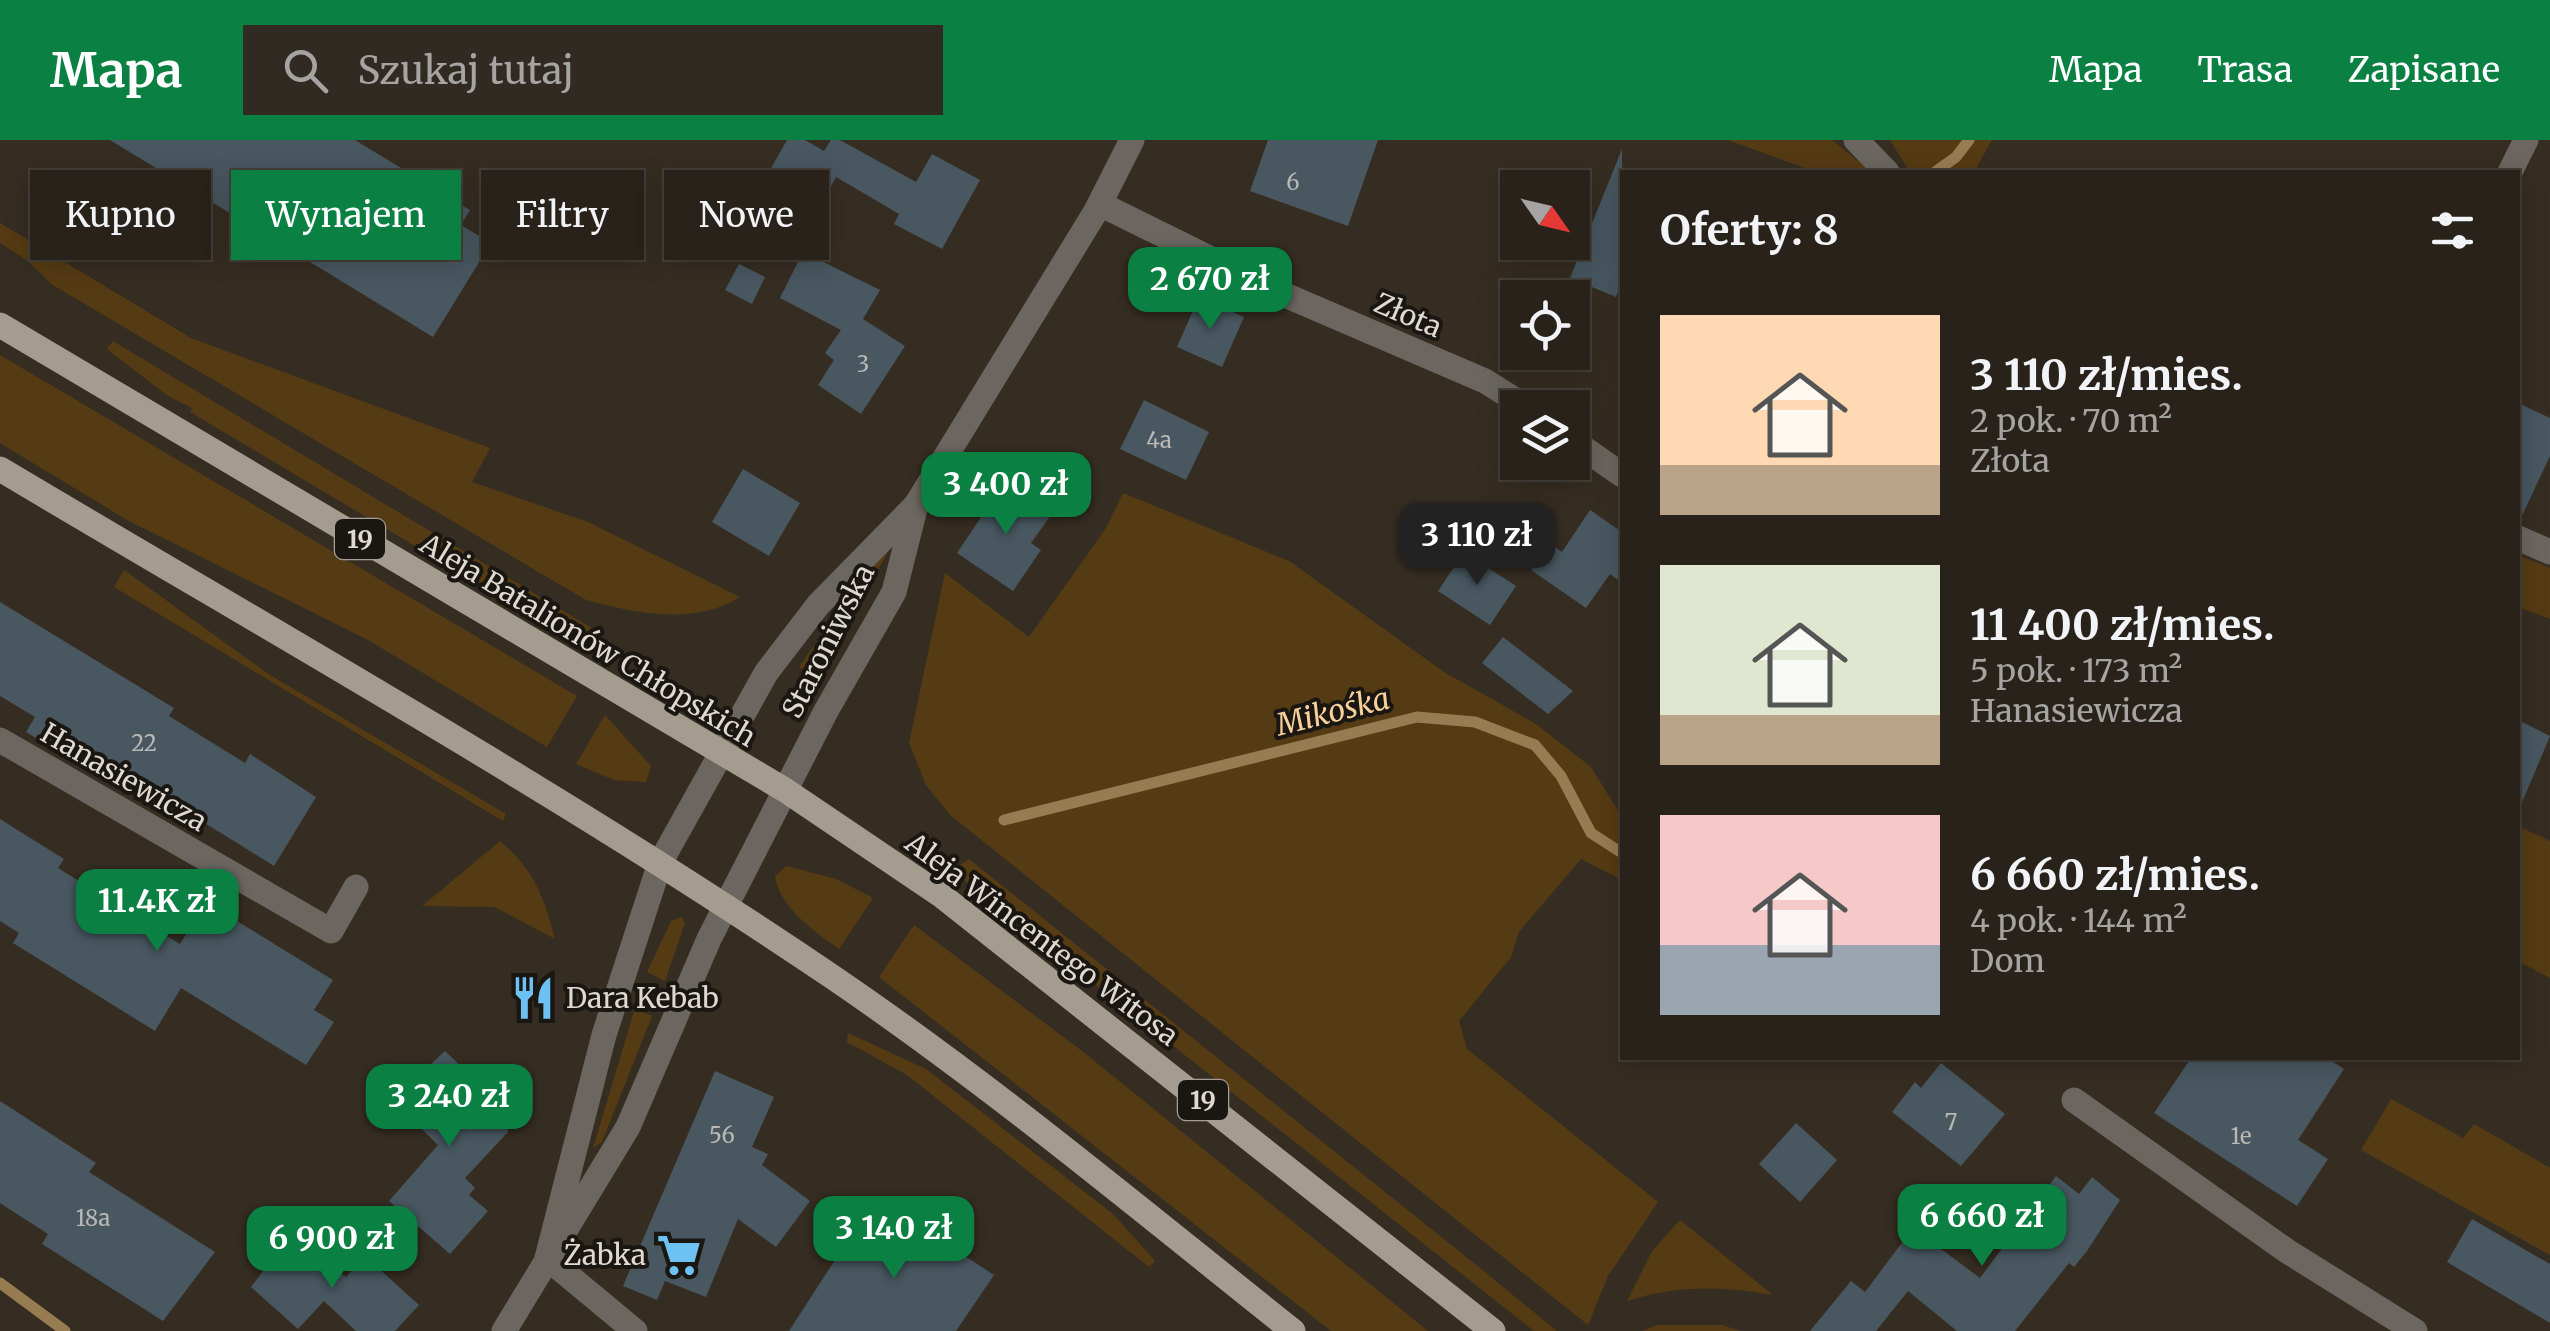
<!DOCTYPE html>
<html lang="pl">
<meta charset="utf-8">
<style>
:root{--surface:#28221a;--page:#302a23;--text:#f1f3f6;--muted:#a5a4a2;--line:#443f39;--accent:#0b8043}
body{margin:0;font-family:Merriweather,serif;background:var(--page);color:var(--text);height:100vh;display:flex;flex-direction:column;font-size:38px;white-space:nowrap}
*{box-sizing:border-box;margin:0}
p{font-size:32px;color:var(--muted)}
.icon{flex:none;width:55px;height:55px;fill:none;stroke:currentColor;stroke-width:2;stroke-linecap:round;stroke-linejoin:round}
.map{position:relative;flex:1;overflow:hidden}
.drawer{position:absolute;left:1620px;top:30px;width:900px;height:890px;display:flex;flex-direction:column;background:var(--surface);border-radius:0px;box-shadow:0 5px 25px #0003,0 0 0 2px var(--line)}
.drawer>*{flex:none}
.banner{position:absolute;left:30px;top:30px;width:950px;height:90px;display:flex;gap:20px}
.needle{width:65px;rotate:124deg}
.controls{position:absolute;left:1500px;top:30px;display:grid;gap:20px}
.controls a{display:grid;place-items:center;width:90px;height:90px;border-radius:0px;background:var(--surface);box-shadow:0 5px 25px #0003,0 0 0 2px var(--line);font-size:50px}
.price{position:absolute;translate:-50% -85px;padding:0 22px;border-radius:20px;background:var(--accent);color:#fff;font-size:32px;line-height:65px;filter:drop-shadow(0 2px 5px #0008)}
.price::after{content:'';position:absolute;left:50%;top:60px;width:30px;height:22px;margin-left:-15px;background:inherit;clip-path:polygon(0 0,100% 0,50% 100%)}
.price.on{background:#222;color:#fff}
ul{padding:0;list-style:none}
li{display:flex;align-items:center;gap:30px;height:250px;padding:0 40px}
li span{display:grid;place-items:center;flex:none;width:280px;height:200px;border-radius:0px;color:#555}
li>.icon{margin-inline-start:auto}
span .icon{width:120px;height:120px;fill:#fffc;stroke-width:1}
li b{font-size:42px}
h2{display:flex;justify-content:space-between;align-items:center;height:120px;padding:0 40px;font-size:42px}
.tag{padding:0 35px;border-radius:0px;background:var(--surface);box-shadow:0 5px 25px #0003,0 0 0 2px var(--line);font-size:35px;line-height:90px}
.tag.on{background:var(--accent);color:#fff}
header{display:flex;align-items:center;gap:60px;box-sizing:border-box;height:140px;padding:0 50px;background:var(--accent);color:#fff}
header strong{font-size:48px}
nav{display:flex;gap:55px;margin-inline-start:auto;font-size:35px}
.search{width:700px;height:90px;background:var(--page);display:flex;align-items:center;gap:25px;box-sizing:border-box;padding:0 35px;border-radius:0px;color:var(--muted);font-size:38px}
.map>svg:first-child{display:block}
.green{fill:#553b13}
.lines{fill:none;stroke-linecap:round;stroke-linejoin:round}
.stream{stroke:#977c52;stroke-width:11}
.building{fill:#485760}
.minor{stroke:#6b6660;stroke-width:25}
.major{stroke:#a59c90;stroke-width:25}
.labels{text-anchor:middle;stroke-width:8;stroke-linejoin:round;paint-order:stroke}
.number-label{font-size:22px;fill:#b9b8b5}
.shield{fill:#1a1611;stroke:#a49e97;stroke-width:2.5}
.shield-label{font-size:25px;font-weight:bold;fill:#dfd9d1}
.street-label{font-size:28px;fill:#dfd9d1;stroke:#1a1611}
.poi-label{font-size:28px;fill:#dfd9d1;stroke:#1a1611;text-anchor:start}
.water-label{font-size:30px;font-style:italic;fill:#f7d09a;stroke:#1a1611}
</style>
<header>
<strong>Mapa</strong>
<div class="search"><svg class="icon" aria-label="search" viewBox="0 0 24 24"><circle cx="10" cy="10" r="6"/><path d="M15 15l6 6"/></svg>Szukaj tutaj</div>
<nav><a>Mapa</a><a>Trasa</a><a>Zapisane</a></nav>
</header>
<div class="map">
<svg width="2550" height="1191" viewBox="0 0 2550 1191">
<rect width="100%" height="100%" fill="#362d22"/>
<g class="green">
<path d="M1728,0h104l40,32h-56z"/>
<path d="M1890,0h102l-18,32h-64z"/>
<path d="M0,83l191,115 299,110 -18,34 116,40 152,75c-46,29 -105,16 -154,3l-535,-316 -23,-23 -28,-18z"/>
<path d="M113,201l487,292 -22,-1 -47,-17 -341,-203 2,-4 -24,-12 -61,-47z"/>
<path d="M0,215l577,341 -30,51 -179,-107 -241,-120 -127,-77z"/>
<path d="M1123,353l166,68 155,111 92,52 55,43 31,50v63l-41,-21 -62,73 -8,25 -52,64 8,28 191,153 -50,74 -20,49 -638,-510 -24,-30 -17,-42 36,-170 84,64 77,-109z"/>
<path d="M889,399l3,6 -76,133 -17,-11z"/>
<path d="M2518,415l32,13v51l-32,-12z"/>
<path d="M124,430l146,105 236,139 -3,7 -389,-234z"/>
<path d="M605,575l46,51 -5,16 -32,-2 -38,-16z"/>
<path d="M2518,686l32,15v137l-32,-17z"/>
<path d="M500,701c34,29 44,55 55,98l-60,-32 -73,-1z"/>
<path d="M969,719l511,409 77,63h-23l-582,-460z"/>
<path d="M786,726l50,13 37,19 -34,51c-25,-18 -59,-41 -64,-73z"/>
<path d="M681,777l4,6 -20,58 -18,-9 24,-51z"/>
<path d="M914,785l168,126 346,280h-97l-452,-354z"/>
<path d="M635,868l17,8 -50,126 -9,6z"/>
<path d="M848,893l78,36 187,145 42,47 -6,6 -242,-192 -60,-33z"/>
<path d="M2391,959l72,39 11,-14 76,44v87l-189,-105z"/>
<path d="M1680,1080l93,75c-52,-9 -96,-10 -146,6l25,-50z"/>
<path d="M1657,1185h65l19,6h-99z"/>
</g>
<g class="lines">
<g class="stream">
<path d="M1935,32l21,-15 13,-17"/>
<path d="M1004,680l413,-103 58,5 60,23 26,31 30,57 31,20"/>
<path d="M0,1143l65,48"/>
</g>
</g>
<g class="building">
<path d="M110,0h245l115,70 -9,15 30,18 -58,94z"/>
<path d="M787,0h18l19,11 7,-11h9l76,42 16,-28 48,26 -38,69 -48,-25 5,-10 -63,-37 -23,43 -29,-16 7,-11 -26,-14z"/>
<path d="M1268,0h110l-30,86 -98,-35z"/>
<path d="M1622,9v131l-6,17 -46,-19z"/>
<path d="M803,112l77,38 -17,29 42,27 -44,68 -43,-29 16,-25 -9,-7 16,-23 -61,-32z"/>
<path d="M739,124l26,13 -13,27 -27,-14z"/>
<path d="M1199,157l45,20 -22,50 -45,-20z"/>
<path d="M1144,260l65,32 -23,48 -66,-31z"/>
<path d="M2518,263l32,15v38l-31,66z"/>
<path d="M743,329l57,34 -31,53 -57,-34z"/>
<path d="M1004,343l47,32 -20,28 10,7 -28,41 -56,-38z"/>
<path d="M1590,370l32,22v51l-12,-9 -24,34 -55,-38 18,-27 13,9z"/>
<path d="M1464,412l52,34 -26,39 -52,-34z"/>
<path d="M0,462l174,106 -5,8 76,47 5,-9 66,43 -42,69 -210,-130 -8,14 -30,-18 9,-15 -35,-21z"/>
<path d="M1503,497l70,54 -25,23 -66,-51z"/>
<path d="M2518,580l32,16 -32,76z"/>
<path d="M0,679l64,40 -6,9 122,76 26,-42 127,78 -19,30 20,12 -28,43 -125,-77 -26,43 -142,-88 6,-10 -19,-12z"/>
<path d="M445,911l60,58 3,23 -43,46 10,10 -6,7 19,16 -38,43 -61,-53 49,-56 -46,-45z"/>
<path d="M2191,918h136l17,11 -46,71 30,19 -31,47 -143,-93z"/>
<path d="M1941,923l64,51 -44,52 -69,-54 23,-30 6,6z"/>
<path d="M715,931l59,26 -22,50 16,7 -6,11 48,36 -34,46 -38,-28 -32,78 -41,-16 -8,19 -34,-14z"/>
<path d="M0,961l96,62 -7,9 126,80 -52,69 -121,-77 6,-10 -48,-31z"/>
<path d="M1796,983l41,37 -37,42 -41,-38z"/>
<path d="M2056,1036l23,18 13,-17 28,23 -33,51 -13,16 -5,-4 -54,68h-58l-49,-40 -32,40h-66l41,-50 14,11 48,-64 67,50z"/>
<path d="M875,1058l119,77 -38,56h-167z"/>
<path d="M2472,1079l78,45v59l-103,-61z"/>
<path d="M290,1096l56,41 19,-21 54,49 -24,26h-39l-32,-30 -26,28 -47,-42z"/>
</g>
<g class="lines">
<g class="minor">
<path d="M1856,0l31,32"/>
<path d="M2510,32l16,-32"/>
<path d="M1100,64l178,88 207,89 43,27"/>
<path d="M1572,300l50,35"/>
<path d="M2518,398l32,14"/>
<path d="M0,600l331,191 25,-44"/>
<path d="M2074,960l213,151 128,80"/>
<path d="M547,1118l57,-223 56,-172 106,-190 52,-68 98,-100 180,-294 36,-71"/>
<path d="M547,1118l88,73"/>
<path d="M504,1191l124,-204 81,-188 117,-228 68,-119 22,-87"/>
</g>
<g class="major">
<path d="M0,185l785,465 157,106 551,435"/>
<path d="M0,329c280,167 564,326 834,509 160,109 308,233 459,353"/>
</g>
</g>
<defs>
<g id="restaurant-bare" transform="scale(3.45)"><path d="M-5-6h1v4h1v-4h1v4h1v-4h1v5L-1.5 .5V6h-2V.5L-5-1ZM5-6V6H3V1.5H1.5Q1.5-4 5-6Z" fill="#6dc2f3" stroke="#1a1611" stroke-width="2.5" paint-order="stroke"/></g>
<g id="supermarket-bare" transform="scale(3.45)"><path d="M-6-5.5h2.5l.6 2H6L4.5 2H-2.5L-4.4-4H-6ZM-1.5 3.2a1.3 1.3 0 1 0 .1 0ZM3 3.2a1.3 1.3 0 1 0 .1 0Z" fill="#6dc2f3" stroke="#1a1611" stroke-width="2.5" paint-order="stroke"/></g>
</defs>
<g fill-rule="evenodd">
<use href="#restaurant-bare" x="533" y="858"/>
<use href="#supermarket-bare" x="679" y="1115"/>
</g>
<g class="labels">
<g class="number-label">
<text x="1293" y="50">6</text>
<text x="863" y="232">3</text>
<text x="1159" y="308">4a</text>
<text x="144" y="611">22</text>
<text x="1951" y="990">7</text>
<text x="722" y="1003">56</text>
<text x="2241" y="1004">1e</text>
<text x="93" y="1086">18a</text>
</g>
<g class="shield">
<rect x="335" y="379" width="50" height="40" rx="8"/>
<rect x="1178" y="940" width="50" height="40" rx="8"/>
</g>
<g class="shield-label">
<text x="360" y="408">19</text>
<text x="1203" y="969">19</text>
</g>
<g class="street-label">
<text transform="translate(1408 175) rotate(23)" y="10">Złota</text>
<text transform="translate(588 500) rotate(31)" y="10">Aleja Batalionów Chłopskich</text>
<text transform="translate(828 501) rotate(-63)" y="10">Staroniwska</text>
<text transform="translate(124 637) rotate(30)" y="10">Hanasiewicza</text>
<text transform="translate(1042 799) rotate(37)" y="10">Aleja Wincentego Witosa</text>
</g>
<g class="poi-label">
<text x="566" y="868">Dara Kebab</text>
<text x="646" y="1125" text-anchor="end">Żabka</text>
</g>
<g class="water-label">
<text transform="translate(1333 572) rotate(-14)" y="10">Mikośka</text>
</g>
</g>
</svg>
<div class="controls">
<a><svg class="needle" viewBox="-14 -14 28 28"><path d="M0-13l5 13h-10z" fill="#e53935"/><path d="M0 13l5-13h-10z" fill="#a5a4a2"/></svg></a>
<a><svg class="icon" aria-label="locate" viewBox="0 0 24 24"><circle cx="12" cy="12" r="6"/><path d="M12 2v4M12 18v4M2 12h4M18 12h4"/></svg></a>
<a><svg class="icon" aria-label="layers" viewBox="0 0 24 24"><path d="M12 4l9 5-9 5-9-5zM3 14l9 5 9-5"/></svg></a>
</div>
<b class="price" style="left:1210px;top:192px">2 670 zł</b>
<b class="price" style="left:1006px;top:397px">3 400 zł</b>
<b class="price on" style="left:1477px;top:448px">3 110 zł</b>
<b class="price" style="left:157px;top:814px">11.4K zł</b>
<b class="price" style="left:449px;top:1009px">3 240 zł</b>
<b class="price" style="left:1982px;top:1129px">6 660 zł</b>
<b class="price" style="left:894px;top:1141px">3 140 zł</b>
<b class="price" style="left:332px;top:1151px">6 900 zł</b>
<div class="banner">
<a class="tag">Kupno</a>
<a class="tag on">Wynajem</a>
<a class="tag">Filtry</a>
<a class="tag">Nowe</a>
</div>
<section class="drawer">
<h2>Oferty: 8<svg class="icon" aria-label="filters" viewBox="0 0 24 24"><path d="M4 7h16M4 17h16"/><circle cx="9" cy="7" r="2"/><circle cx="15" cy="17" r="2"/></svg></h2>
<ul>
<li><span style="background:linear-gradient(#ffd9b3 75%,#b9a48a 0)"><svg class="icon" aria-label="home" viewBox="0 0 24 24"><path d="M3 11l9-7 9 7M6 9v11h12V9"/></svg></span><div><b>3 110 zł/mies.</b><p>2 pok. · 70 m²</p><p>Złota</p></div></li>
<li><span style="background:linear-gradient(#dfe7d0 75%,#b9a48a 0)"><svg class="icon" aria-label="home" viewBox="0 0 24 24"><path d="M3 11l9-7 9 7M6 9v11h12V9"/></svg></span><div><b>11 400 zł/mies.</b><p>5 pok. · 173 m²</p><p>Hanasiewicza</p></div></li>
<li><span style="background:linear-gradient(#f6c9c9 65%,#9aa5b1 0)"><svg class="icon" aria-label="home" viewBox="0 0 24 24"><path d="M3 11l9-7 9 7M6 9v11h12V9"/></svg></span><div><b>6 660 zł/mies.</b><p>4 pok. · 144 m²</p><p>Dom</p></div></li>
</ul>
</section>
</div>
